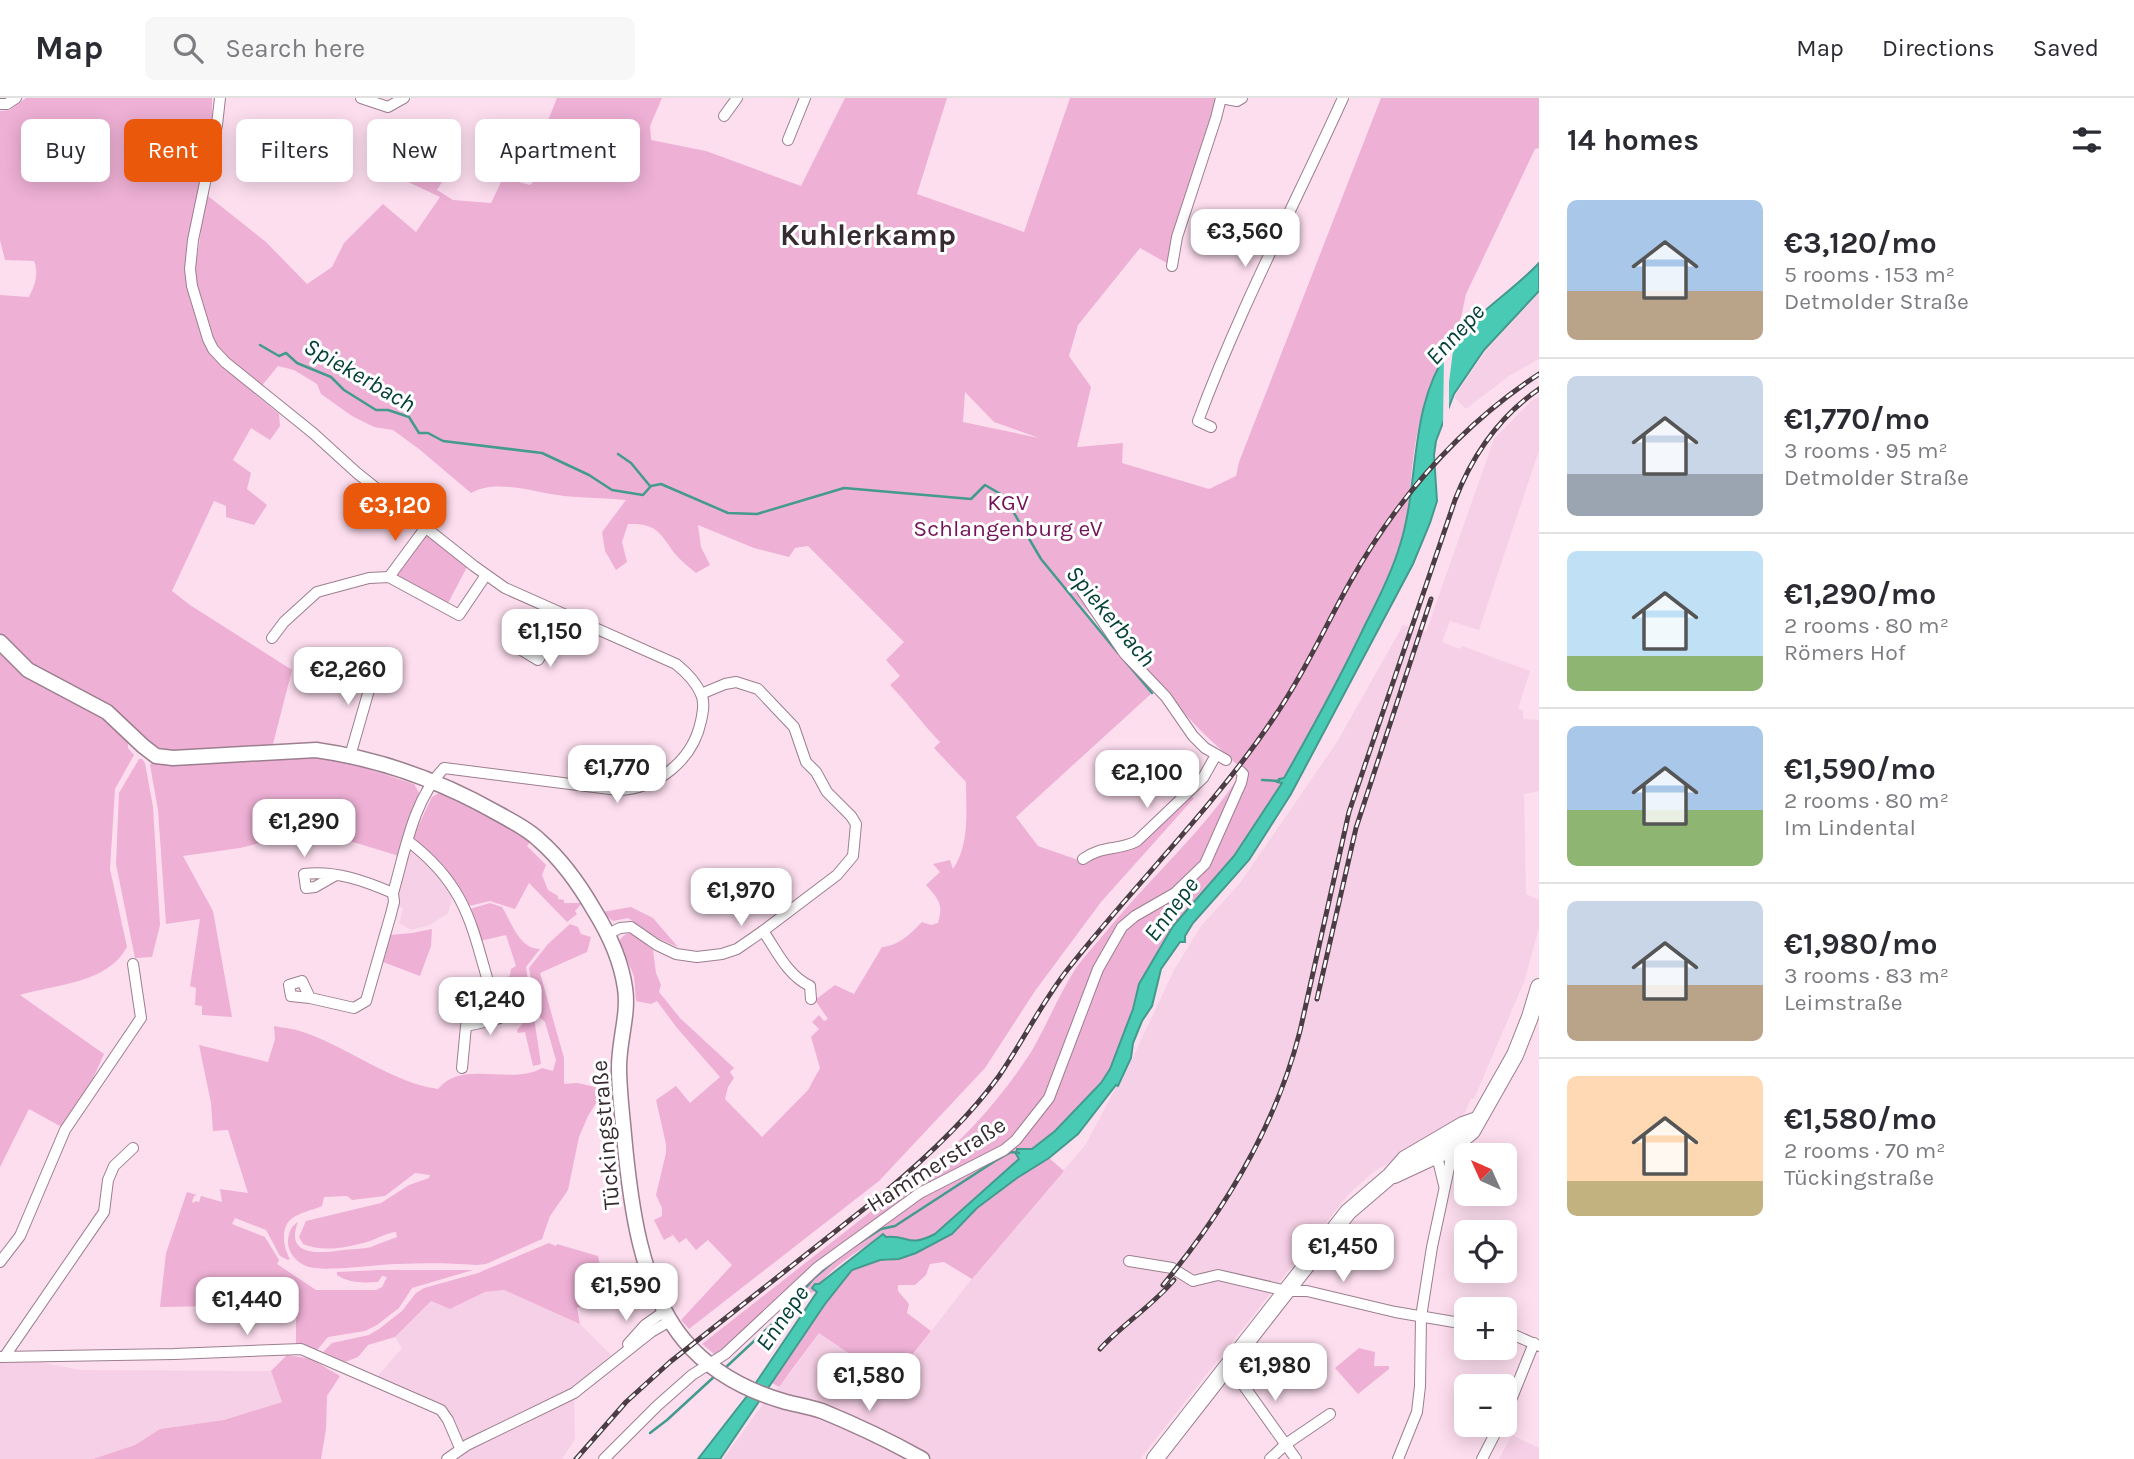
<!DOCTYPE html>
<meta charset="utf-8">
<style>
:root{--surface:#fff;--page:#f7f7f7;--text:#2b2b33;--muted:#7c7c81;--line:#e1e1e2;--accent:#ea580c}
body{margin:0;font-family:Karla,sans-serif;background:var(--page);color:var(--text);height:100vh;display:flex;flex-direction:column;font-size:26px;white-space:nowrap}
*{box-sizing:border-box;margin:0}
p{font-size:23px;color:var(--muted)}
.icon{flex:none;width:38px;height:38px;fill:none;stroke:currentColor;stroke-width:2;stroke-linecap:round;stroke-linejoin:round}
.map{position:relative;flex:1;overflow:hidden}
.drawer{display:flex;flex-direction:column;background:var(--surface);width:595px}
.drawer>*{flex:none}
.top-card{position:absolute;left:21px;top:21px;width:665px;height:63px;display:flex;gap:14px}
.needle{width:46px;rotate:315deg}
.tools{position:absolute;left:1454px;top:1045px;display:grid;gap:14px}
.tools a{display:grid;place-items:center;width:63px;height:63px;border-radius:10px;background:var(--surface);box-shadow:0 4px 18px #0003;font-size:35px}
.price{position:absolute;translate:-50% -60px;padding:0 16px;border-radius:14px;background:#fff;color:#222;font-size:23px;line-height:46px;filter:drop-shadow(0 2px 4px #0008)}
.price::after{content:'';position:absolute;left:50%;top:42px;width:21px;height:16px;margin-left:-10px;background:inherit;clip-path:polygon(0 0,100% 0,50% 100%)}
.price.current{background:var(--accent);color:#fff}
ul{padding:0;list-style:none}
li{display:flex;align-items:center;gap:21px;height:175px;padding:0 28px}
li+li{border-top:2px solid var(--line)}
li span{display:grid;place-items:center;flex:none;width:196px;height:140px;border-radius:10px;color:#555}
li>.icon{margin-inline-start:auto}
span .icon{width:84px;height:84px;fill:#fffc;stroke-width:1}
li b{font-size:30px}
h2{display:flex;justify-content:space-between;align-items:center;height:84px;padding:0 28px;font-size:30px}
.pill{padding:0 24px;border-radius:10px;background:var(--surface);box-shadow:0 4px 18px #0003;font-size:24px;line-height:63px}
.pill.current{background:var(--accent);color:#fff}
header{display:flex;align-items:center;gap:42px;box-sizing:border-box;height:98px;padding:0 35px;background:var(--surface);border-bottom:2px solid var(--line)}
header strong{font-size:33px}
nav{display:flex;gap:38px;margin-inline-start:auto;font-size:24px}
.search{width:490px;height:63px;background:var(--page);display:flex;align-items:center;gap:18px;box-sizing:border-box;padding:0 24px;border-radius:10px;color:var(--muted);font-size:26px}
main{display:flex;flex:1;min-height:0}
.map>svg:first-child{display:block}
.built{fill:#f6d0e6}
.green{fill:#eeb0d5;fill-rule:evenodd}
.water{fill:#48cab4;stroke:#439a8d;stroke-width:2}
.pier{fill:#fddeef}
.lines{fill:none;stroke-linecap:round;stroke-linejoin:round}
.stream{stroke:#439a8d;stroke-width:2.5}
.street-casing{stroke:#9b7f8f;stroke-width:12}
.secondary-casing{stroke:#9b7f8f;stroke-width:17}
.primary-casing{stroke:#9b7f8f;stroke-width:18}
.street{stroke:#fff;stroke-width:10}
.secondary{stroke:#fff;stroke-width:14}
.primary{stroke:#fff;stroke-width:16}
.rail-casing{stroke:#4a3d44;stroke-width:5}
.rail{stroke:#fff;stroke-width:2.5;stroke-dasharray:8;stroke-linecap:butt}
.labels{text-anchor:middle;stroke-width:6;stroke-linejoin:round;paint-order:stroke}
.park-label{font-size:23px;fill:#731358;stroke:#fff}
.street-label{font-size:23px;fill:#362b31;stroke:#fff}
.water-label{font-size:24px;font-style:italic;fill:#054138;stroke:#fff}
.district-label{font-size:30px;font-weight:bold;fill:#362b31;stroke:#fff}
</style>
<header>
<strong>Map</strong>
<div class="search"><svg class="icon" aria-label="search" viewBox="0 0 24 24"><circle cx="10" cy="10" r="6"/><path d="M15 15l6 6"/></svg>Search here</div>
<nav><a>Map</a><a>Directions</a><a>Saved</a></nav>
</header>
<main>
<div class="map">
<svg width="1539" height="1361" viewBox="0 0 1539 1361">
<rect width="100%" height="100%" fill="#fddeef"/>
<g class="built">
<path d="M1539,195v66l-30,17 -43,33 -12,-12 31,-45z"/>
<path d="M1539,299v53l-60,180 -29,-9 -8,21 18,7 2,-3 68,25 -12,38 5,1v9l16,1v71l-15,3 2,100 13,6v28l-15,54 -50,117 -3,-1 -6,15 -12,11 -81,49 -24,22 -208,264h-417l41,-56 28,-32 27,-38 60,41 23,-5 78,-101 106,-124 30,-57h3l55,-117 27,-44 39,-43 97,-141 66,-117 23,7 68,-193 37,-38z"/>
<path d="M410,752h5l39,42 -6,21 -18,12 -19,5 -12,-7 4,-15 -6,-2v-20l2,-7 3,1 5,-14 -3,-1z"/>
<path d="M504,1192l76,34 31,31 -37,34 1,50 -13,20h-108l12,-11 -12,-29 -9,-11 -67,-32 24,-28 -7,-11 36,-36 19,8 36,-17z"/>
<path d="M31,1262l49,10 191,1 11,31 -58,18 -64,9 -25,16 -42,14h-93v-96z"/>
<path d="M1512,1337l27,13v11h-40z"/>
</g>
<g class="green">
<path d="M26,0h186v30l-9,30 2,9 -6,14 2,5 -11,94c11,-29 12,-58 13,-88l63,50 41,42 25,-17 12,-24 39,-39 33,28 24,-35 -34,-16 41,-50 13,10 -20,29 7,4 -10,16 16,10 38,3 12,-25 27,7 31,-32 -18,-20 14,-35h105l-12,28 1,14 55,11 95,35 44,-88h102l-30,96 107,38 46,-134h151l-49,168 -32,-18 -62,77 -9,31 22,31 -14,60 46,-4 -1,20 87,26 27,-13 3,-14 142,-364h158v50l-4,1 -69,145 -7,33 4,3c-27,37 -43,78 -49,123 -5,32 -4,65 -15,95 -28,81 -74,156 -115,230l-6,3 4,1 -48,74 -61,70 -34,58 -6,25 -23,60 -9,14 -46,48 -23,18 -14,7 1,3 -84,75c-28,14 -25,1 -49,3l-3,-2c-17,11 -61,37 -66,56l-9,3 -14,17 -23,-1 -51,43 -6,1 -12,-10 181,-142c58,-37 111,-92 148,-150 16,-27 28,-58 45,-84 7,-10 16,-20 24,-29 46,-58 104,-107 143,-169l-39,-36 -137,-144 85,103 -136,124 22,29 46,16 9,-7 39,-5 5,-9 50,-46 7,3 -93,104 -66,89 -50,77 -106,113 -190,148 -8,-9 51,-55 -24,-25 -12,10 -10,-12 -7,5 -6,-8 -9,5 -10,-20 8,-4v-8l-6,-13 10,-42v-9l-10,-44 20,-14 14,17 30,-26 -43,-49 -20,-27 -6,3 -15,-3 -2,-25 -15,-34c3,-6 6,-8 12,-9l22,17 3,23 5,12 -2,7 21,26 54,50 -4,4 4,6 -6,9 -3,12 37,38 46,-47 12,-22 -9,-31 8,-8 -7,-7 7,-7 5,6 4,-2 -13,-19 20,-15 19,9 28,-47c17,-1 29,-14 40,-25l9,3 7,-2c6,-20 0,-24 -12,-38l14,-13 -7,-8 17,-4 3,9c17,-25 13,-58 13,-87l-32,-34 6,-6c-18,-18 -32,-39 -50,-57l10,-9 -14,-16 18,-18 -96,-96 -13,2 -6,9 -35,-9 -56,-23 3,22 9,18 -14,8c-7,-6 -15,-12 -21,-19 -15,-21 -18,-31 -47,-30l-6,18 5,20 -11,8 -11,-19 -3,-19 24,-32c-21,-2 -41,-2 -62,-4 -29,-3 -67,-18 -93,-3l-52,-44 -26,-19 -19,-3 -22,-11 -31,-22 -4,-10 -23,-14 -16,-4 -23,28 24,20 1,12 -10,14 -19,-12 -18,32 18,13 -4,16 20,16 -13,20 -28,-8v-11l-12,-5 -42,90 18,14 102,65 -20,78 54,7 88,29 5,9 -20,63 -79,-24 -28,3 -52,13 -57,8 30,55 19,106 -30,-2v-9l-7,-1 1,-17 -6,-2 10,-67 -34,5 -8,-114 -8,-45 4,-5 -26,-23v11l6,7 -19,34 -5,80 17,78c-20,37 -71,37 -107,48l84,59 -35,77 -40,-22 -29,58v-872l29,2c6,-11 10,-24 5,-36l-29,-1 -5,-20v-129l10,-1zM965,294l29,30 45,16 -76,-16z"/>
<path d="M423,434l44,35 -20,38 -53,-29z"/>
<path d="M139,661h3l3,4 8,44 7,118 -8,32 -17,1 -19,-94 3,-71z"/>
<path d="M439,695l41,19 46,26 4,4 -3,4 19,19 -4,10 6,15 10,6v3l6,1v3h18l-7,8 2,3 -10,8 -38,-39 -14,26 -25,-8 -21,5 -25,-40 -31,-29 19,-40z"/>
<path d="M490,805l12,4c9,14 17,42 38,42l-14,18 7,48 -8,2 -1,-4 7,-3 -7,-31 -21,4 7,-8 1,-6 5,-3 -10,-31 -26,6 -10,-32z"/>
<path d="M631,809l22,11 25,29 -19,-8 -31,-21 -15,3 -11,-9z"/>
<path d="M570,826l8,3 3,7 10,3 -4,15 -47,21 24,85v26l13,-1 28,6 -17,27 -9,21 -11,53 -18,26 -8,23 -56,25 -10,1c-26,-2 -52,-2 -77,-1 -23,0 -75,9 -93,2 -10,-4 -19,-15 -18,-26 1,-8 3,-14 10,-18 -14,36 24,31 45,28 9,-1 20,-1 28,-3 8,-3 17,-7 26,-10l-1,-5c-10,1 -17,6 -26,9 -20,6 -47,12 -67,3l-4,-7 7,-16 75,-18 28,-18 20,-7 1,-3 -15,-2 -30,23 -33,4 -5,-4 -23,1 -2,9c-9,4 -25,7 -32,14 -10,10 -6,29 0,39l-2,1 -8,-4 -14,-26 -31,-12 -3,6 33,13 14,23 -2,4 39,26h60l6,-3 5,-10 -5,-1 -4,6c-13,1 -30,1 -41,-7v-3l42,-2h94l-61,18 -13,20 -22,17 -12,6 -37,6 -11,13 -21,-3v-51l-80,4v6l-56,1 6,-54 21,-61 10,3 -3,1 -2,6 2,1 1,-2 4,1 2,-6 21,6 -2,-13 28,4 -20,-63 -15,1 -2,-28 -12,-58 69,17 7,-23 -1,-13c10,2 22,3 32,7 43,15 87,50 132,56 24,-30 74,-3 104,-21l11,3 3,-11 -11,-38 -7,-6 -9,-48 19,-24z"/>
<path d="M432,831l-1,17 -11,30 -37,-14 7,-27 22,-2z"/>
<path d="M534,920l7,46 -8,2 -8,-34 -7,1 -1,-3 8,-9z"/>
<path d="M1049,1060l15,13 -92,108 -28,-17 -14,2 -4,11 -11,10h-17v6l11,13 -2,9 24,18 -30,38 -22,5 -60,-41 -40,54 -7,-4 53,-79 27,-34 28,-10 8,1 28,-8 36,-19 25,-25 40,-31z"/>
<path d="M549,1145l7,3 1,-2 41,12 7,35h-3v3l3,2 -28,12 3,16 -76,-34 -19,2 -35,17 -19,-8 -36,36 -27,8 -10,12 -13,5 -22,-10 9,-9 37,-8 10,-6 23,-18 14,-18 8,-5 54,-15z"/>
<path d="M1359,1250l16,4 -1,14h15v3l-31,25 -23,-26z"/>
<path d="M287,1257l24,4 29,17 -13,20 -1,33 -5,30h-228l42,-14 25,-16 64,-9 58,-18 -11,-31z"/>
</g>
<path class="water" d="M1539,165v28l-55,59 -30,44 -18,47 -2,14 3,46 -7,22 -17,41 -122,230 -42,66 -56,63 -8,13v6h-5l-19,27 -9,37 -10,15 -9,22 -2,15 -13,28 -2,-1 -38,49 -29,24 -32,20 -40,30 -25,26 -36,19 -17,6 -19,1 -28,10 -27,34 -105,155h-22l49,-63 70,-104 -5,-4 3,-4h4l64,-50 3,3c24,-2 21,11 49,-3l84,-75 -3,-5 1,-5h15l23,-18 46,-48 9,-14 23,-60 6,-25 34,-58 61,-70 48,-73 -5,-1 2,-3 5,-1c29,-51 57,-102 82,-155 13,-25 26,-51 34,-78 20,-63 8,-135 48,-194 23,-36 62,-57 91,-88z"/>
<path class="pier" d="M1455,237l-6,47v34l-3,9h-3l1,-68 2,-9z"/>
<g class="lines">
<g class="stream">
<path d="M260,247l19,11 7,-3 11,10 34,14 13,13 32,20h12l21,7 10,16h9l15,8 99,12 47,22 23,15 31,5 8,-9 10,-2 67,29 29,1 87,-26 127,11 14,-14 19,11 37,63 77,94"/>
<path d="M618,356l13,9 19,23"/>
<path d="M1125,563l27,32"/>
<path d="M1262,682l17,1"/>
<path d="M853,1149l28,-18 14,-3 100,-65 16,-9 8,1"/>
<path d="M724,1271l59,-55 31,-36 20,-17"/>
<path d="M650,1335l17,-13 49,-45"/>
</g>
<g class="street-casing">
<g id="street">
<path d="M220,0l-3,27 -24,115 -3,29 2,17 16,53 5,10 12,13 88,71 44,40 117,93 31,22 171,76c10,8 20,18 25,30 4,8 2,18 0,27 -8,39 -44,68 -83,69l-174,-22c-31,32 -39,84 -51,125l1,9 -3,12 -25,87 -12,7 -44,-10 -8,-17 -13,4 2,11 19,2"/>
<path d="M361,0l27,9 16,-9"/>
<path d="M0,6h7l9,-6"/>
<path d="M724,18l13,-18"/>
<path d="M788,42l17,-42"/>
<path d="M1172,168l5,-29 39,-119 5,-20 16,3 5,-3"/>
<path d="M1211,329l-13,-6c41,-111 96,-215 145,-323"/>
<path d="M389,479l37,-50"/>
<path d="M1082,493l42,62 42,44 27,39 12,12 21,12"/>
<path d="M272,540l12,-16 33,-30 52,-14 20,-1 70,38 27,-40"/>
<path d="M510,545l28,17 28,-44"/>
<path d="M330,570l41,15 -21,73"/>
<path d="M408,743c70,53 64,102 92,177l-15,4v-13l7,-13"/>
<path d="M1083,761c19,-14 35,-8 54,-18l66,-63 13,-23"/>
<path d="M336,777l-21,12 -9,1 -2,-14c31,-4 61,7 89,19"/>
<path d="M763,833c14,20 24,44 47,55l1,13"/>
<path d="M608,836l12,-6 11,-1 26,18 19,9 21,3 25,-3 15,-5 26,-18 74,-56 16,-19 3,-32 -5,-8 -24,-24 -11,-20 -10,-10 -12,-35 -19,-20 -17,-18 -22,-7 -11,2 -24,10"/>
<path d="M462,970l4,-42 19,-4"/>
<path d="M1436,1054l8,33"/>
<path d="M1129,1163l43,7 21,13 25,-6 69,16h20l88,21 71,12"/>
<path d="M0,1164l20,-26 45,-106 76,-112 -8,-54"/>
<path d="M1505,1233l34,15"/>
<path d="M628,1246l17,-19 20,-14"/>
<path d="M5,1258l99,-144 4,-32 6,-14 19,-18"/>
<path d="M0,1259l174,-3 127,-5 140,61 7,10 12,28"/>
<path d="M1229,1267l67,94"/>
<path d="M1505,1317l29,-72"/>
<path d="M447,1361l20,-14 107,-52 77,-61 19,-11"/>
<path d="M604,1361l53,-53 35,-31 33,-21 93,-87 102,-74 84,-43 12,-10 33,-42 49,-129 24,-42 13,-11 40,-23 30,-29 36,-81 2,-9 -3,-3"/>
<path d="M1270,1361l16,-15 44,-30"/>
<path d="M1398,1361l19,-47 3,-26 1,-69 11,-70 18,-84 -2,-18"/>
<path d="M1482,1361l18,-35"/>
</g>
</g>
<g class="secondary-casing">
<path id="secondary" d="M0,544l28,28 79,42 36,34 13,10 17,2 143,-8c64,9 127,32 183,64 14,8 29,15 40,26 23,20 40,44 55,70 15,24 27,50 31,78 4,26 -6,52 -6,79 0,23 3,45 5,68 6,66 16,152 60,205 26,31 63,51 102,62 12,3 24,5 36,9 34,14 68,30 100,48"/>
</g>
<g class="primary-casing">
<g id="primary">
<path d="M1394,1077l56,-26 22,-18 43,-76 15,-38 9,-30"/>
<path d="M1155,1361l193,-247 42,-36 15,-17 58,-34 14,-5"/>
</g>
</g>
<use href="#street" class="street"/>
<use href="#secondary" class="secondary"/>
<use href="#primary" class="primary"/>
<g class="rail-casing">
<g id="rail">
<path d="M1317,901l39,-171 75,-229"/>
<path d="M1163,1187c62,-75 113,-159 137,-254l49,-219 106,-312c17,-44 45,-84 84,-111"/>
<path d="M1100,1251c23,-25 52,-43 74,-69"/>
<path d="M576,1361l50,-57 44,-40 214,-169c42,-35 83,-73 115,-117 24,-35 43,-74 69,-107 67,-85 145,-161 205,-250 29,-42 51,-90 76,-135 47,-84 108,-156 190,-210"/>
</g>
</g>
<use href="#rail" class="rail"/>
</g>
<g class="labels">
<g class="park-label">
<text x="1008" y="412">KGV<tspan x="1008" dy="26">Schlangenburg eV</tspan></text>
</g>
<g class="street-label">
<text transform="translate(605 1037) rotate(-95)" y="8">Tückingstraße</text>
<text transform="translate(936 1066) rotate(-32)" y="8">Hammerstraße</text>
</g>
<g class="water-label">
<text transform="translate(1455 236) rotate(-47)" y="8">Ennepe</text>
<text transform="translate(360 277) rotate(30)" y="8">Spiekerbach</text>
<text transform="translate(1111 518) rotate(50)" y="8">Spiekerbach</text>
<text transform="translate(1171 811) rotate(-53)" y="8">Ennepe</text>
<text transform="translate(782 1220) rotate(-55)" y="8">Ennepe</text>
</g>
<g class="district-label">
<text x="868" y="147">Kuhlerkamp</text>
</g>
</g>
</svg>
<div class="tools">
<a><svg class="needle" viewBox="-14 -14 28 28"><path d="M0-13l5 13h-10z" fill="#e53935"/><path d="M0 13l5-13h-10z" fill="#7c7c81"/></svg></a>
<a><svg class="icon" aria-label="locate" viewBox="0 0 24 24"><circle cx="12" cy="12" r="6"/><path d="M12 2v4M12 18v4M2 12h4M18 12h4"/></svg></a>
<a>+</a>
<a>−</a>
</div>
<b class="price" style="left:1245px;top:171px">€3,560</b>
<b class="price current" style="left:395px;top:445px">€3,120</b>
<b class="price" style="left:550px;top:571px">€1,150</b>
<b class="price" style="left:348px;top:609px">€2,260</b>
<b class="price" style="left:617px;top:707px">€1,770</b>
<b class="price" style="left:1147px;top:712px">€2,100</b>
<b class="price" style="left:304px;top:761px">€1,290</b>
<b class="price" style="left:741px;top:830px">€1,970</b>
<b class="price" style="left:490px;top:939px">€1,240</b>
<b class="price" style="left:1343px;top:1186px">€1,450</b>
<b class="price" style="left:626px;top:1225px">€1,590</b>
<b class="price" style="left:247px;top:1239px">€1,440</b>
<b class="price" style="left:1275px;top:1305px">€1,980</b>
<b class="price" style="left:869px;top:1315px">€1,580</b>
<div class="top-card">
<a class="pill">Buy</a>
<a class="pill current">Rent</a>
<a class="pill">Filters</a>
<a class="pill">New</a>
<a class="pill">Apartment</a>
</div>
</div>
<section class="drawer">
<h2>14 homes<svg class="icon" aria-label="filters" viewBox="0 0 24 24"><path d="M4 7h16M4 17h16"/><circle cx="9" cy="7" r="2"/><circle cx="15" cy="17" r="2"/></svg></h2>
<ul>
<li><span style="background:linear-gradient(#a9c7e8 65%,#b9a48a 0)"><svg class="icon" aria-label="home" viewBox="0 0 24 24"><path d="M3 11l9-7 9 7M6 9v11h12V9"/></svg></span><div><b>€3,120/mo</b><p>5 rooms · 153 m²</p><p>Detmolder Straße</p></div></li>
<li><span style="background:linear-gradient(#c9d6e8 70%,#9aa5b1 0)"><svg class="icon" aria-label="home" viewBox="0 0 24 24"><path d="M3 11l9-7 9 7M6 9v11h12V9"/></svg></span><div><b>€1,770/mo</b><p>3 rooms · 95 m²</p><p>Detmolder Straße</p></div></li>
<li><span style="background:linear-gradient(#bfe0f5 75%,#8fb573 0)"><svg class="icon" aria-label="home" viewBox="0 0 24 24"><path d="M3 11l9-7 9 7M6 9v11h12V9"/></svg></span><div><b>€1,290/mo</b><p>2 rooms · 80 m²</p><p>Römers Hof</p></div></li>
<li><span style="background:linear-gradient(#a9c7e8 60%,#8fb573 0)"><svg class="icon" aria-label="home" viewBox="0 0 24 24"><path d="M3 11l9-7 9 7M6 9v11h12V9"/></svg></span><div><b>€1,590/mo</b><p>2 rooms · 80 m²</p><p>Im Lindental</p></div></li>
<li><span style="background:linear-gradient(#c9d6e8 60%,#b9a48a 0)"><svg class="icon" aria-label="home" viewBox="0 0 24 24"><path d="M3 11l9-7 9 7M6 9v11h12V9"/></svg></span><div><b>€1,980/mo</b><p>3 rooms · 83 m²</p><p>Leimstraße</p></div></li>
<li><span style="background:linear-gradient(#ffd9b3 75%,#c2b280 0)"><svg class="icon" aria-label="home" viewBox="0 0 24 24"><path d="M3 11l9-7 9 7M6 9v11h12V9"/></svg></span><div><b>€1,580/mo</b><p>2 rooms · 70 m²</p><p>Tückingstraße</p></div></li>
</ul>
</section>
</main>
